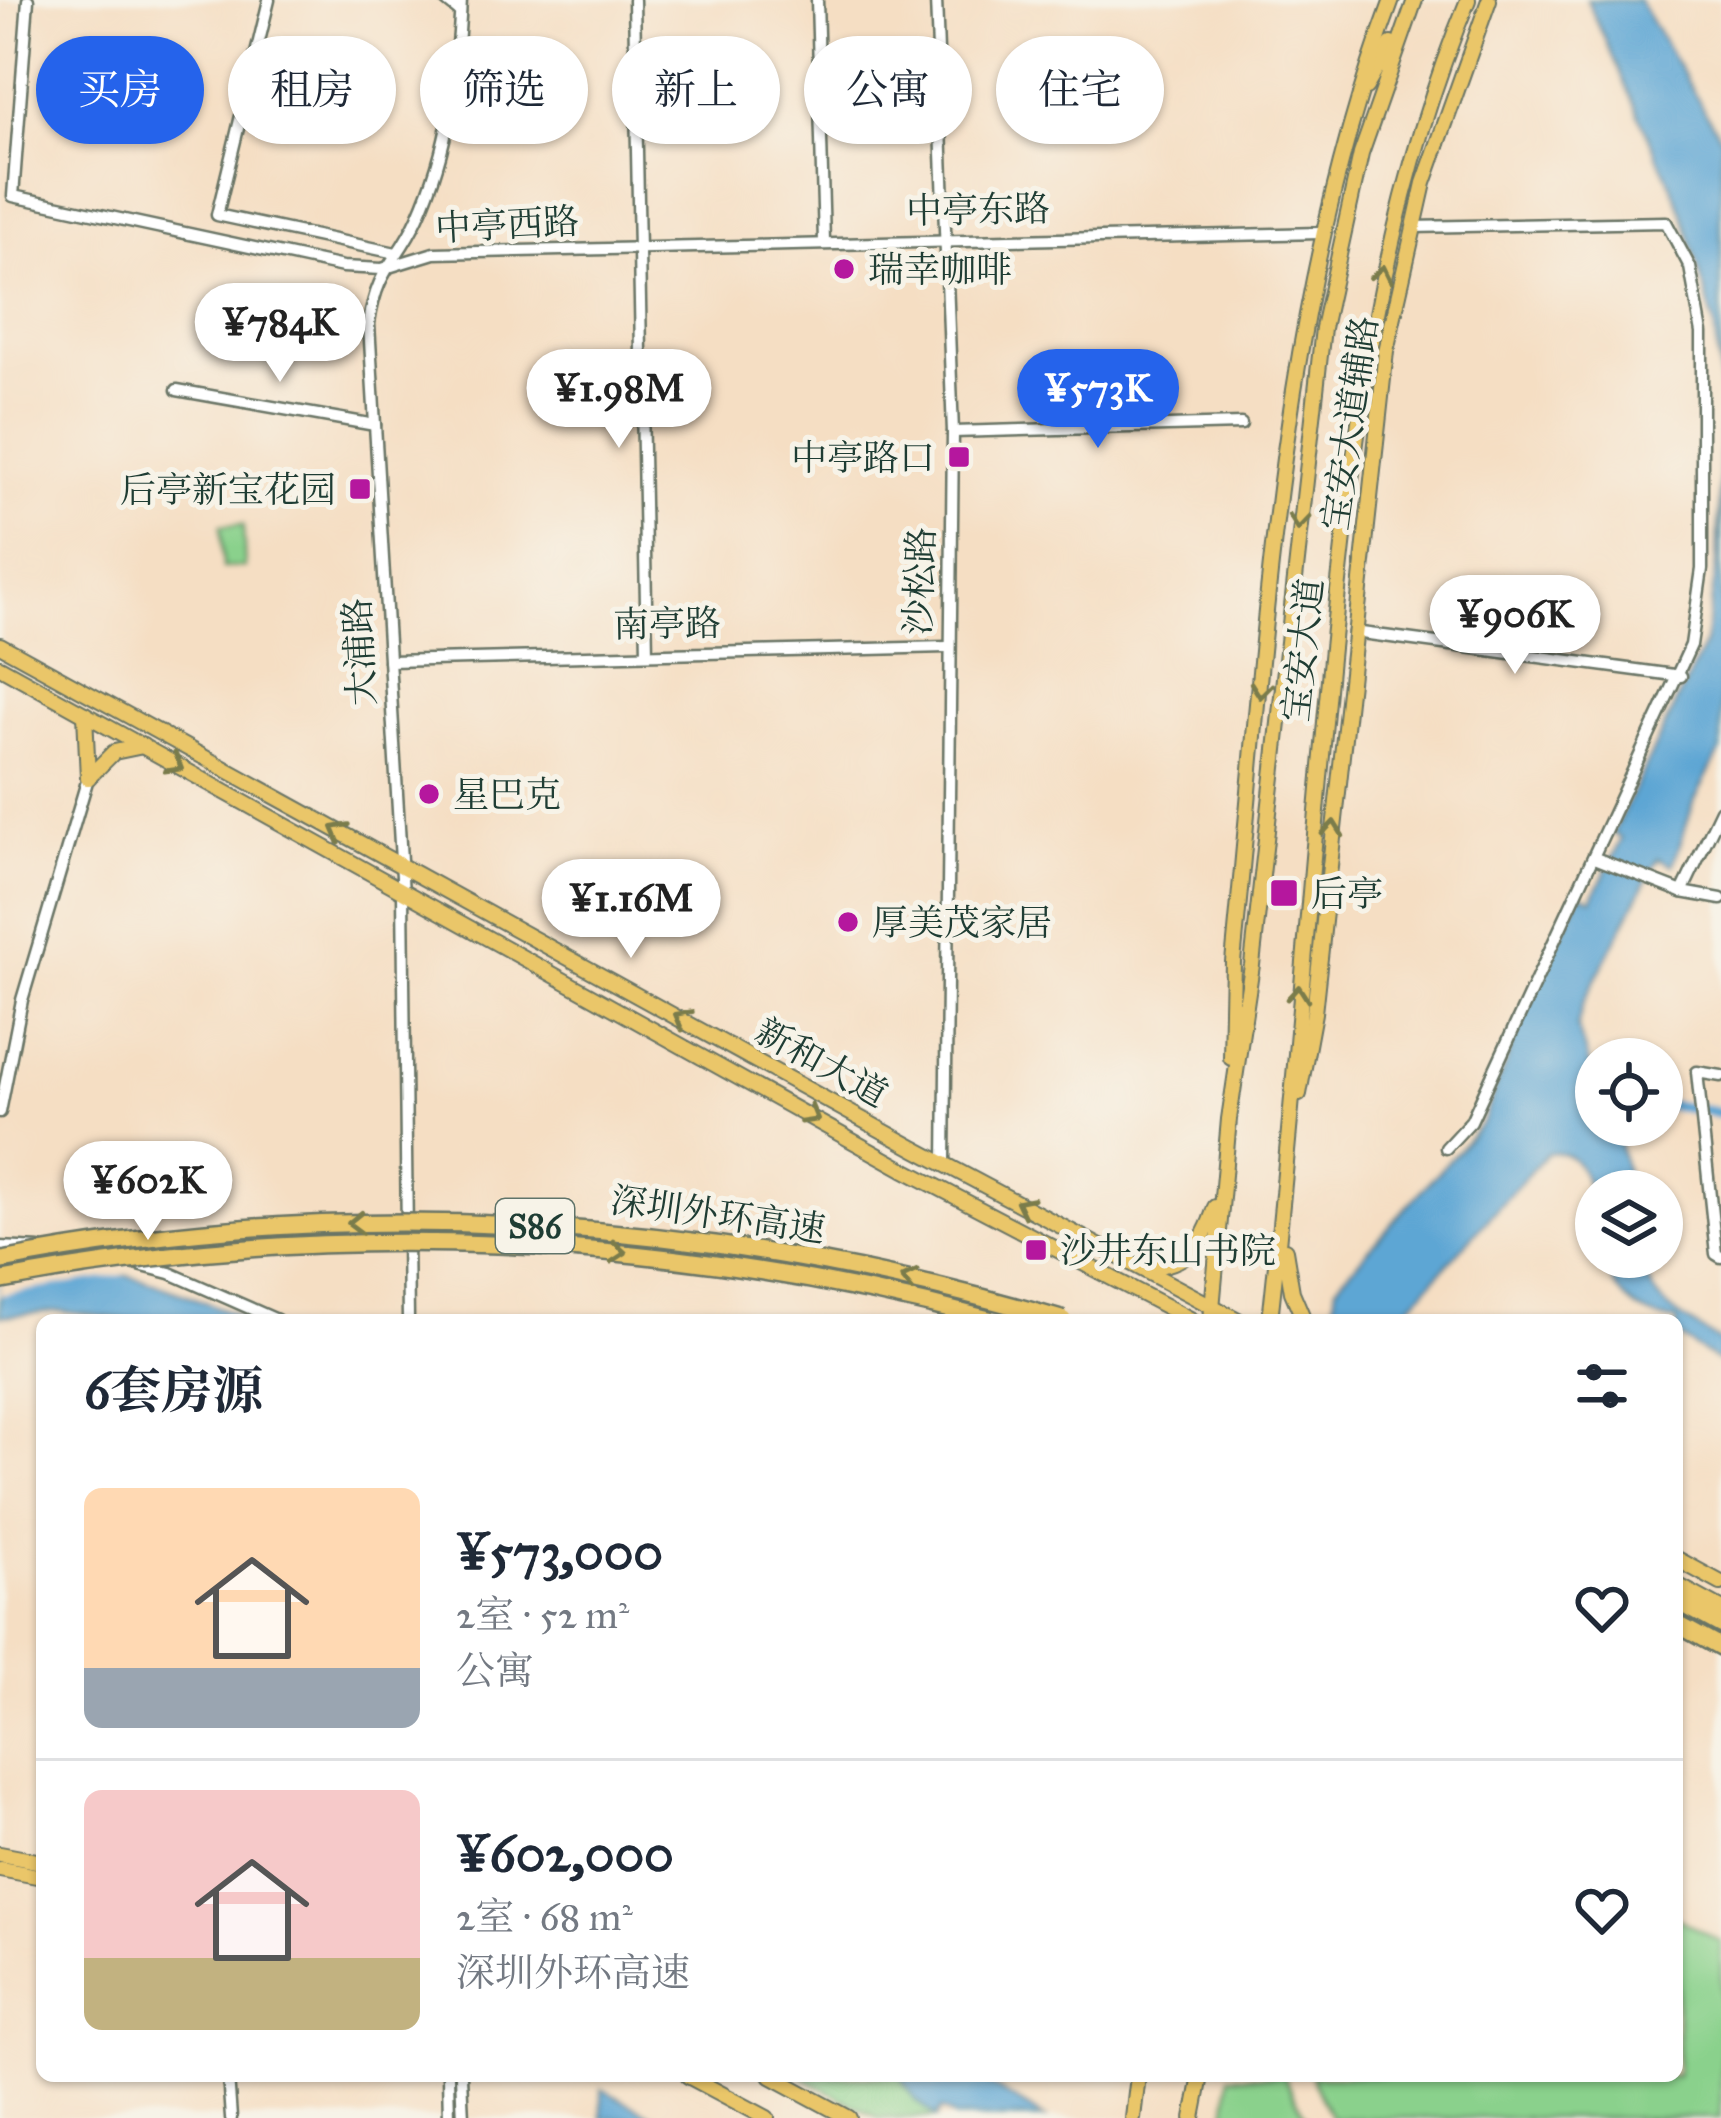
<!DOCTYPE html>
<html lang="zh">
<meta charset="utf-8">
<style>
:root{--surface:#fff;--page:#f2f2f3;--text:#1f2937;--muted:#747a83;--line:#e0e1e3;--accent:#2563eb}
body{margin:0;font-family:"IM FELL Great Primer","Noto Serif SC",serif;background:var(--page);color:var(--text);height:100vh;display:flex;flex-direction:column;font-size:45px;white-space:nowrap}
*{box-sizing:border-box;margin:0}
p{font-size:39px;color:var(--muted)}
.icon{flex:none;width:66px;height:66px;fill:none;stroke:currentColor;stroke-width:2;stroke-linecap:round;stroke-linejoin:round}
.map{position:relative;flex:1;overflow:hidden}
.panel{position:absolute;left:36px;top:1314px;width:1647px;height:768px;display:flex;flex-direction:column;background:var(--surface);border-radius:18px;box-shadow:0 3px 9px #0004}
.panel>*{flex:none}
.guide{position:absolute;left:36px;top:36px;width:1650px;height:108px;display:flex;gap:24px}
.controls{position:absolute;left:1575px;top:1038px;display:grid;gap:24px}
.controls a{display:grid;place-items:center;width:108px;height:108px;border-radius:50%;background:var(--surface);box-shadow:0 3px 9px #0004;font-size:60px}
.price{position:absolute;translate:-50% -102px;padding:0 27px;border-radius:42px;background:#fff;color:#222;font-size:39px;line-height:78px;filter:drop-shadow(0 3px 6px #0008)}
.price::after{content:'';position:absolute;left:50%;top:72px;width:36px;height:27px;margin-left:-18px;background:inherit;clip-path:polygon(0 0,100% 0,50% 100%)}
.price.current{background:var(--accent);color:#fff}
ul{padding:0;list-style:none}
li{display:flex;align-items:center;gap:36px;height:300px;padding:0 48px}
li+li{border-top:3px solid var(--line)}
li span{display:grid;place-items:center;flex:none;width:336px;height:240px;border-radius:18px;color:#555}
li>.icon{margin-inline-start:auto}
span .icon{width:144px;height:144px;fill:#fffc;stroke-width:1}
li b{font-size:51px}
h2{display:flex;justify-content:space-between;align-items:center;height:144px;padding:0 48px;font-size:51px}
.tag{padding:0 42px;border-radius:54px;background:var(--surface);box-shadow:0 3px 9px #0004;font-size:42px;line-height:108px}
.tag.current{background:var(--accent);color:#fff}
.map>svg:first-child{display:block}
.green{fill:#8ad18c;stroke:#548760;stroke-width:3}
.water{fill:#5da6d4;stroke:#3e7284;stroke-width:3}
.pier{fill:#f5dec3}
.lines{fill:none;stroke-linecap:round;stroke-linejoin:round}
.canal{stroke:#5da6d4;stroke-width:10}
.minor-casing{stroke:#6a7566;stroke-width:15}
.major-casing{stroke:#6a7566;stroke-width:18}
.highway-casing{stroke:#6a7566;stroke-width:21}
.minor{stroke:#fff;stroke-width:10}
.major{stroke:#eac669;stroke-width:14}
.highway{stroke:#eac669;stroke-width:16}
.highway-bridge-casing{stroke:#6a7566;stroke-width:21;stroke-linecap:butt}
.highway-bridge{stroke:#eac669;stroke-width:16}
.oneway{stroke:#7a7b4c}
.poi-dot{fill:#b5179e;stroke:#f7f3e8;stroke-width:4.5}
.labels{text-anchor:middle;stroke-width:10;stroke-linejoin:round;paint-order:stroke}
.shield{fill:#f7f3e8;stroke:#60746a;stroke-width:3}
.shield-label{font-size:33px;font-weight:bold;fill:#1f3d34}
.street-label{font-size:36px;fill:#1f3d34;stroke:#f7f3e8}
.poi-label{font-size:36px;fill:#1f3d34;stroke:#f7f3e8;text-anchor:start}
</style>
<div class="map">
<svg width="1721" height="2118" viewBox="0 0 1721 2118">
<rect width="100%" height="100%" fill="#f7f3e8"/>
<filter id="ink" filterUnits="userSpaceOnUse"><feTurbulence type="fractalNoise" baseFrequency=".00833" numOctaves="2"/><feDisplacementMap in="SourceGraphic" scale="24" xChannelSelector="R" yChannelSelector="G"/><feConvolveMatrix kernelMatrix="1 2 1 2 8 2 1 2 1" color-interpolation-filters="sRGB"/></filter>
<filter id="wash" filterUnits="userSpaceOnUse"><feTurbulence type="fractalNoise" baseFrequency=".004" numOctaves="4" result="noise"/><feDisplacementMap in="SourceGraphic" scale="48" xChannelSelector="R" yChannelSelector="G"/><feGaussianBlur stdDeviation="2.7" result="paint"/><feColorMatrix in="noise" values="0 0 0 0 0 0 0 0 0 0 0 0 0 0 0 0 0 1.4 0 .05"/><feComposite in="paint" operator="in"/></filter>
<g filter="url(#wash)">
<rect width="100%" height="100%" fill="#f5dec3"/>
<g class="green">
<path d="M243,525l2,42 -22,1 -2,-42z"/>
<path d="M1677,1918l44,24v176h-390l-20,-42h366z"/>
<path d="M800,2076h100l10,17 26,24 -57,1z"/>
<path d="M1230,2076h54l22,42h-80z"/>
</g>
<g class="water">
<path d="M1587,0h52l82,138v612l-26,49 -22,66 -15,-7 -75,145 -6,24 19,58v40h19l15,66h-34v37c-7,-29 -8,-82 -49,-75l-150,167h-57l-7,-9 3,-25 146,-163 54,-138 45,-91 11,5 30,-60 -9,-6 92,-190 12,-79 4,-170 -7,-70 -32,-113z"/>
<path d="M0,1253c99,10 157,27 248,67h-121l-68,-9 -59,5z"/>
<path d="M1603,1257h38c8,47 43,62 80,85v22l-44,-29v-15c-37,0 -66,-27 -74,-63z"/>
<path d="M900,2076h75l70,42h-89l-15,-9 -5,8 -21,-17z"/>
<path d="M602,2089l55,29h-55z"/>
</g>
<path class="pier" d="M0,1248l64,4 84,19 -148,24z"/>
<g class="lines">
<path class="canal" d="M1662,1104l59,9"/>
</g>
</g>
<g filter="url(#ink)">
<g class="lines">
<g class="minor-casing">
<g id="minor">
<path d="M28,0l-15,196 330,71 39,2 52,-16 886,-20"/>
<path d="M269,0l-52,215 179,38"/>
<path d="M445,0l15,12"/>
<path d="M634,0l13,653"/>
<path d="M817,0l7,242"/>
<path d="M936,0l17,432 -8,732"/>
<path d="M1413,227l253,-5 24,45 12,66v236l-11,76 -220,476 -25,27"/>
<path d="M177,390l198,35"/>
<path d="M953,432l288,-8"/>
<path d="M1354,632l327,44"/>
<path d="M389,661l558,-14"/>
<path d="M1595,858l87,34 39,7"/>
<path d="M1682,892l39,-82"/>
<path d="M1721,1076l-24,-4 19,182 5,3"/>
<path d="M0,1112l22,-112 66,-222"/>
<path d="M0,1247l40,2"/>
<path d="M135,1264l35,9 107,47"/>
<path d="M408,1320l-5,-426 -34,-570c8,-58 28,-60 49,-107 32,-71 39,-141 43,-217"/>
<path d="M228,2076l3,42"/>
<path d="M448,2076l1,42"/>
<path d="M461,2076l2,42"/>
</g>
</g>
<g class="major-casing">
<g id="major">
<path d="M1366,87l25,-43"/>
<path d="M0,645l914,503 324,172"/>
<path d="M0,667l903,502 289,151"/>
<path d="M85,714l3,64"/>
<path d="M88,778l26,-26 29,-6"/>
<path d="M1231,1058l2,-96c33,-324 44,-654 159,-962"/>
<path d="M1299,1094l15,-81 72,-662 38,-168 65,-183"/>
<path d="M1285,1250l7,42 12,28"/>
<path d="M1143,1266c42,3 61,-22 72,-59"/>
<path d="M1211,1320l18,-201 23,-154 71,-637 38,-174 54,-154"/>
<path d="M1270,1320c25,-223 40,-448 62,-672 23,-223 49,-439 136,-648"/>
<path d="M1677,1559l44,24"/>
<path d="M1677,1585l44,24"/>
<path d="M0,1854l42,8"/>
<path d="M0,1869l42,8"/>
<path d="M688,2076l79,42"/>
<path d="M771,2076l78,42"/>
<path d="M1133,2118l5,-42"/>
<path d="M1193,2118l8,-42"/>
</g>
</g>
<g class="highway-casing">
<g id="highway">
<path d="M1677,1601l44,24"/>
<path d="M1677,1624l44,24"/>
</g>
</g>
<use href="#minor" class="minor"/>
<use href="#major" class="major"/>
<use href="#highway" class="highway"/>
<g class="highway-bridge-casing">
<g id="highway-bridge">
<path d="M0,1261c354,-69 718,-43 1063,59"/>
<path d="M0,1281c330,-63 667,-47 991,39"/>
</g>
</g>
<use href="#highway-bridge" class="highway-bridge"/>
</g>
<defs><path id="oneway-chevron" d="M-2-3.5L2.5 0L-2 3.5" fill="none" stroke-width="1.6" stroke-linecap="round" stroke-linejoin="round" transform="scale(3)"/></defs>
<g class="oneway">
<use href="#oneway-chevron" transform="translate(1382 274) rotate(-78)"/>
<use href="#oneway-chevron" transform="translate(1299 522) rotate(96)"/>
<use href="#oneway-chevron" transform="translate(1261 690) rotate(96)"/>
<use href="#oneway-chevron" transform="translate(175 765) rotate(30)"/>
<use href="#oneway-chevron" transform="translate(1333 829) rotate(-84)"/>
<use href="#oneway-chevron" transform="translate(339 831) rotate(-151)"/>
<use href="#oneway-chevron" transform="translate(1298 994) rotate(-85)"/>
<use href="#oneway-chevron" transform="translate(682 1018) rotate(-151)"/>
<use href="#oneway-chevron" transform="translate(811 1116) rotate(30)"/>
<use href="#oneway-chevron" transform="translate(1024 1205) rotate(-153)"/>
<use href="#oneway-chevron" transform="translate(356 1223) rotate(179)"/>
<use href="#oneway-chevron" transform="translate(618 1252) rotate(5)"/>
<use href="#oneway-chevron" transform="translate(909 1279) rotate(-167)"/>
</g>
</g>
<g class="poi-dot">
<circle cx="844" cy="269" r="12"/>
<rect x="947" y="445" width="24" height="24" rx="6"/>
<rect x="348" y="477" width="24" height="24" rx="6"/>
<circle cx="429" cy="794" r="12"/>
<rect x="1269" y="878" width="30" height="30" rx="6"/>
<circle cx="848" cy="922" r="12"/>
<rect x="1024" y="1238" width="24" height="24" rx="6"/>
</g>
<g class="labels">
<rect class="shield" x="496" y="1199" width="78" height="54" rx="9"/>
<g class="shield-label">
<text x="535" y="1238">S86</text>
</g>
<g class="street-label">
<text transform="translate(978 209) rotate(-1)" y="13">中亭东路</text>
<text transform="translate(507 224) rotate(-3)" y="13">中亭西路</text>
<text transform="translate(1349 423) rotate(-82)" y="13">宝安大道辅路</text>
<text transform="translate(919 581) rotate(-88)" y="13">沙松路</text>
<text transform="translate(667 623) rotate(-1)" y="13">南亭路</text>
<text transform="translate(1302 650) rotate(-84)" y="13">宝安大道</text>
<text transform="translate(359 652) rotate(-93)" y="13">大浦路</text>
<text transform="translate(822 1062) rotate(29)" y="13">新和大道</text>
<text transform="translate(718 1214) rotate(8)" y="13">深圳外环高速</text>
</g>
<g class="poi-label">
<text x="868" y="282">瑞幸咖啡</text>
<text x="935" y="470" text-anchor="end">中亭路口</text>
<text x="336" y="502" text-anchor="end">后亭新宝花园</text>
<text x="453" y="807">星巴克</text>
<text x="1311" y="906">后亭</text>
<text x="872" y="935">厚美茂家居</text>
<text x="1060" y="1263">沙井东山书院</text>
</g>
</g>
</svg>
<div class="controls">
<a><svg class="icon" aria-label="locate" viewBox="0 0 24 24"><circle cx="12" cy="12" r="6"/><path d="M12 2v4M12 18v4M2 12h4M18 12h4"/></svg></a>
<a><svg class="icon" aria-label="layers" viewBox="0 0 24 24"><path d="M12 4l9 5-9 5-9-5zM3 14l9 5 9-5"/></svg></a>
</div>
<b class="price" style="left:280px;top:385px">¥784K</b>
<b class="price" style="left:619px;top:451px">¥1.98M</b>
<b class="price current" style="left:1098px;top:451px">¥573K</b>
<b class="price" style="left:1515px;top:677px">¥906K</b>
<b class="price" style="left:631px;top:961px">¥1.16M</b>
<b class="price" style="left:148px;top:1243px">¥602K</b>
<div class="guide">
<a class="tag current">买房</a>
<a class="tag">租房</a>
<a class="tag">筛选</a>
<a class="tag">新上</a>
<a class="tag">公寓</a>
<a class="tag">住宅</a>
</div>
<section class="panel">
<h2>6套房源<svg class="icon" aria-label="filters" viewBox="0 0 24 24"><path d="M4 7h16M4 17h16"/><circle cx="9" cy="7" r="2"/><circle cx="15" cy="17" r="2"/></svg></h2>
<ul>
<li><span style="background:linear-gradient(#ffd9b3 75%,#9aa5b1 0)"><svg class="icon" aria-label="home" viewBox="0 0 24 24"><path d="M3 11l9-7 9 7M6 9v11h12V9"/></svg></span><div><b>¥573,000</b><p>2室 · 52 m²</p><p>公寓</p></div><svg class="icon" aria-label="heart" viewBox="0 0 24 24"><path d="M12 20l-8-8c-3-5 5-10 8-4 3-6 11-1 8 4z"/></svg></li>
<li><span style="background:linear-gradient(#f6c9c9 70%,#c2b280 0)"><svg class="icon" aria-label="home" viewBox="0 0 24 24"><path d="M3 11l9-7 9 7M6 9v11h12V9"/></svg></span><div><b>¥602,000</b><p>2室 · 68 m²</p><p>深圳外环高速</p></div><svg class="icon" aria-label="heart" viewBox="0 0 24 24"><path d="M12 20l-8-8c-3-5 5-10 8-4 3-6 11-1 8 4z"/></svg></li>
</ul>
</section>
</div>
